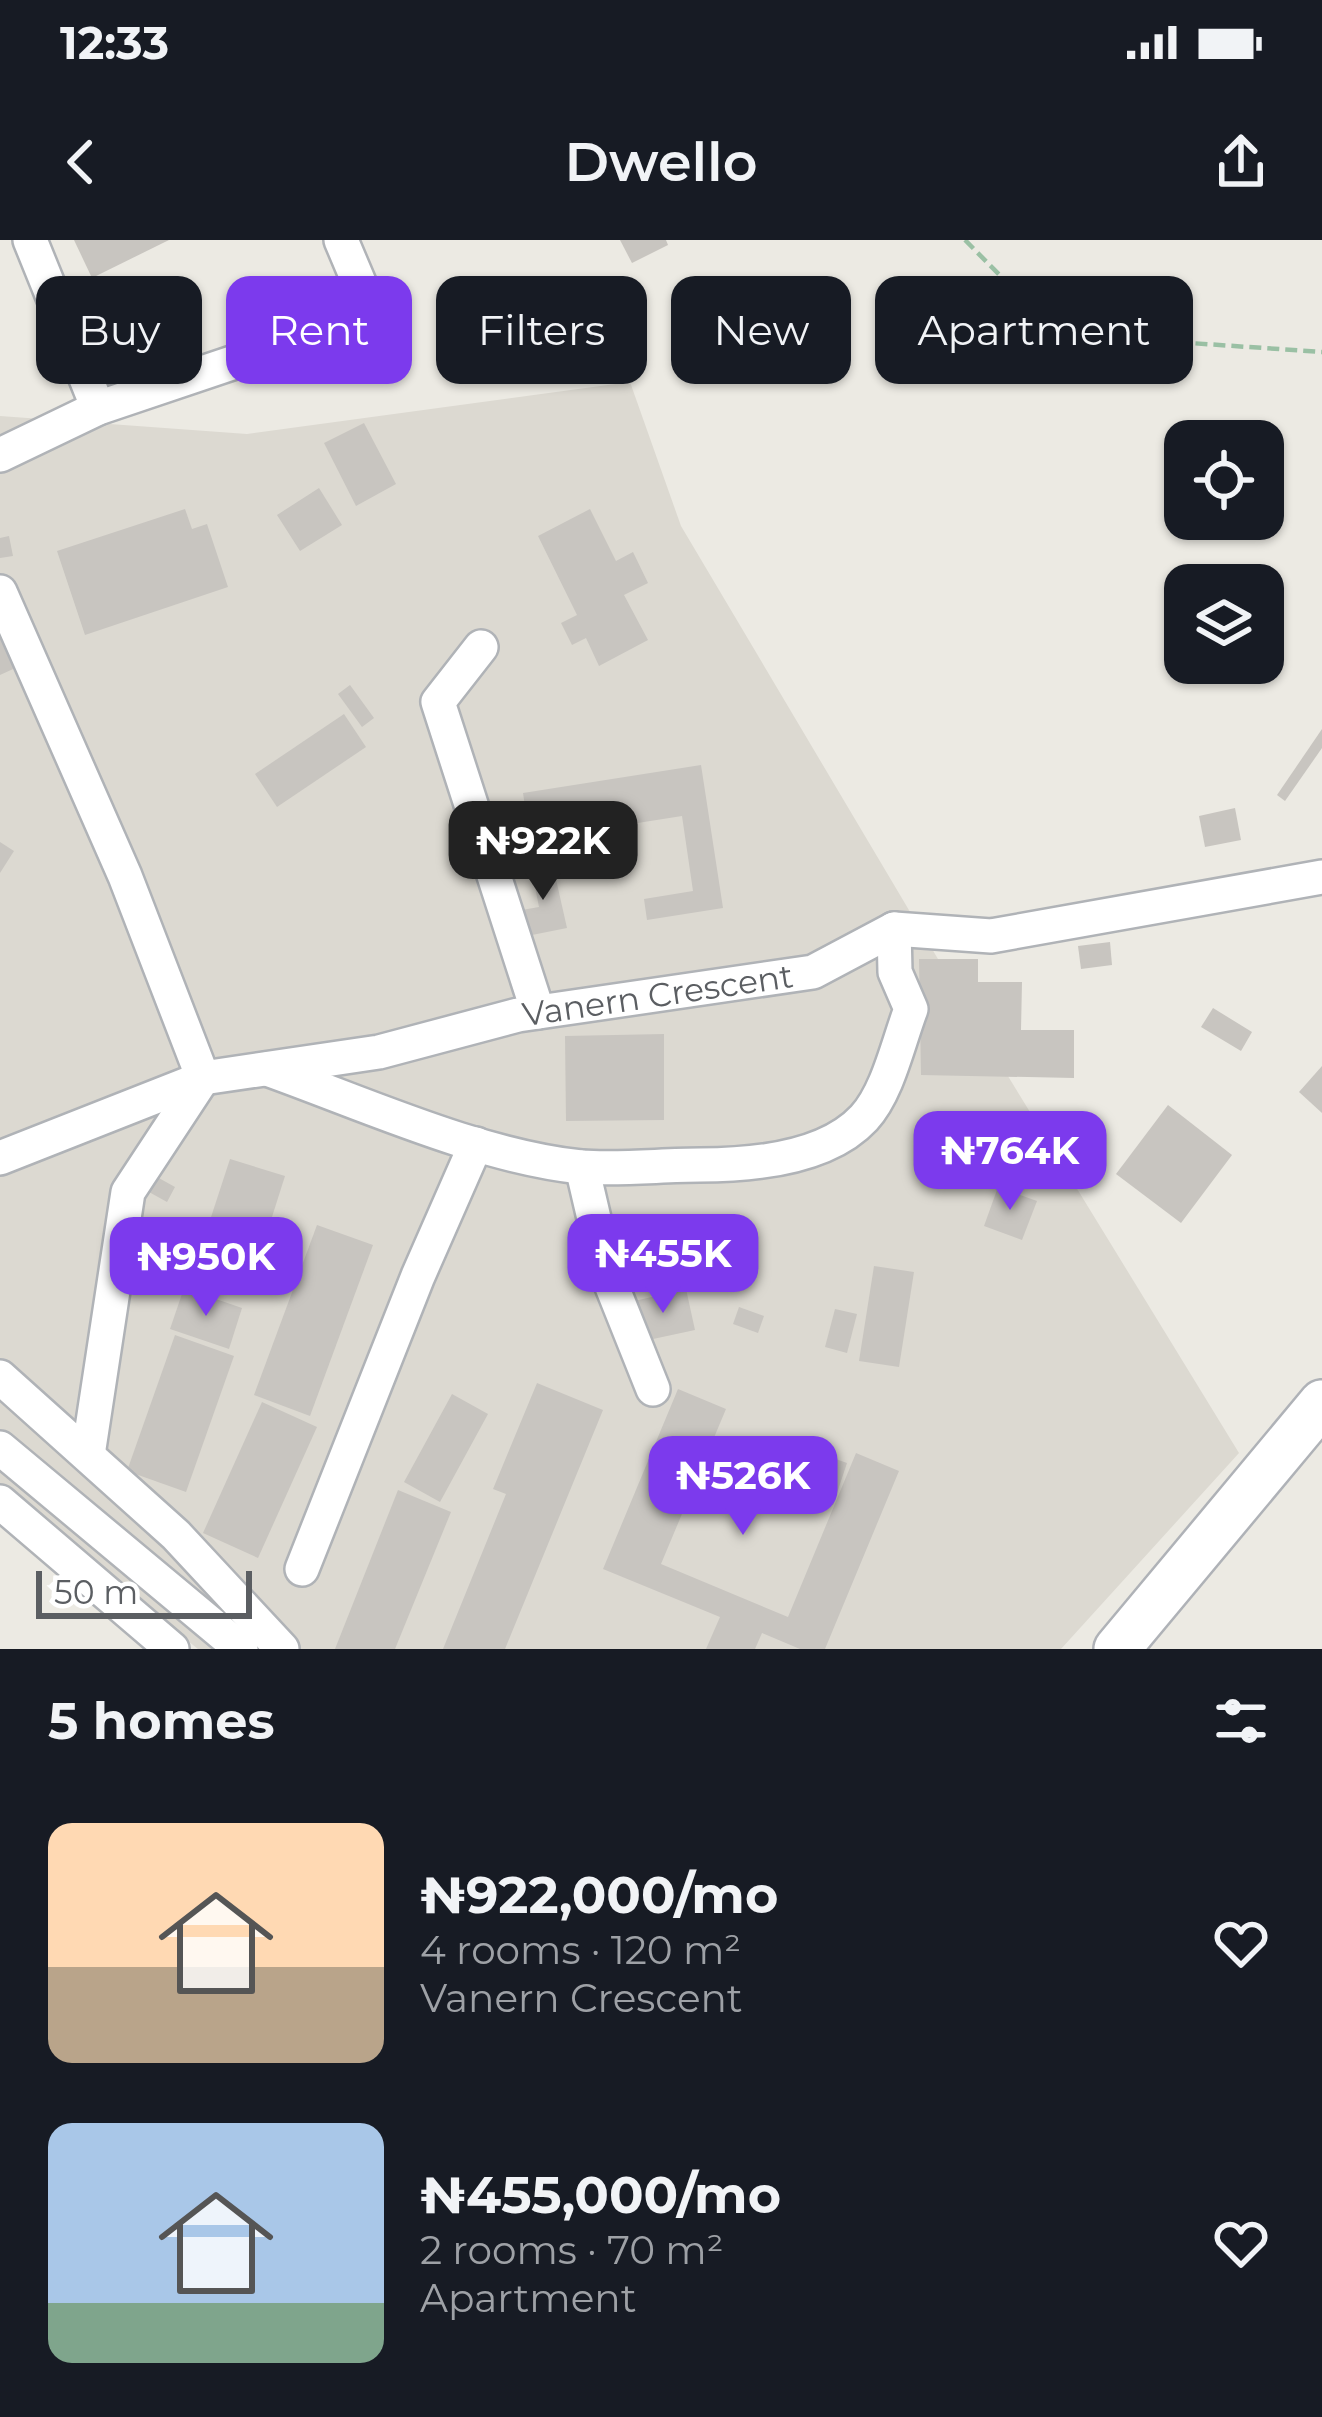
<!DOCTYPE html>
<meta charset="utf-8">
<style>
:root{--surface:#171b24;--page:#20242c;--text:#f1f3f6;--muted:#9ea1a6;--accent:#7c3aed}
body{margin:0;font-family:Montserrat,sans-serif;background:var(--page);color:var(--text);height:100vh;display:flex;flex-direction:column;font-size:45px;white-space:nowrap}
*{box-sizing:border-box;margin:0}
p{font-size:39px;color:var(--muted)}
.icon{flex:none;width:66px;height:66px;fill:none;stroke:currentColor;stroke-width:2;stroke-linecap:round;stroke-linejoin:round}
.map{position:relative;height:1409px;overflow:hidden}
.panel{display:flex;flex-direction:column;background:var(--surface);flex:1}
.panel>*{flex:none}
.hud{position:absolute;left:36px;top:36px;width:1251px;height:108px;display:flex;gap:24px}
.controls{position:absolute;left:1164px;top:180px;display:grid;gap:24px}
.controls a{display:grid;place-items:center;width:120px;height:120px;border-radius:24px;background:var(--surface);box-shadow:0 3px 9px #0004;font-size:60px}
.scale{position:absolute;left:36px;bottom:30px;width:216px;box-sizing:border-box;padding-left:12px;border:6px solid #5b5e62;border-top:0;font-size:33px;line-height:42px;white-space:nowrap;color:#5b5e62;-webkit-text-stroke:9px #fff;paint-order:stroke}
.price{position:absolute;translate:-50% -102px;padding:0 27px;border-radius:24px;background:var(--accent);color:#fff;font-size:39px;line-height:78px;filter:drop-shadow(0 3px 6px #0008)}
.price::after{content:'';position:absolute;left:50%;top:72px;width:36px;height:27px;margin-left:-18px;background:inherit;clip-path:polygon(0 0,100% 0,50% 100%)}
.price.current{background:#222;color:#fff}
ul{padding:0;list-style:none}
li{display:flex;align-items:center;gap:36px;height:300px;padding:0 48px}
li span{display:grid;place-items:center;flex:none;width:336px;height:240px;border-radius:24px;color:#555}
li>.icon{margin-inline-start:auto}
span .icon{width:144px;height:144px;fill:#fffc;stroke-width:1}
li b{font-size:51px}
h2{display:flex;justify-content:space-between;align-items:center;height:144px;padding:0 48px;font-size:51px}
.tag{padding:0 42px;border-radius:24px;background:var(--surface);box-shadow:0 3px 9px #0004;font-size:42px;line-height:108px}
.tag.current{background:var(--accent);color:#fff}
.status{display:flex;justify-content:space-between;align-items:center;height:84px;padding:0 60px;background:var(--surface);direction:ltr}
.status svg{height:33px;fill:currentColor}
header{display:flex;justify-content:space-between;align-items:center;height:156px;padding:0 48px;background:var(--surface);font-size:54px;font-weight:600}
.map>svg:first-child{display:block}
.education{fill:#dcd9d1}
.building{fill:#c8c5c0}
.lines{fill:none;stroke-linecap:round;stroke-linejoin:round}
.street-casing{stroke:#b0b3b7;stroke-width:38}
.secondary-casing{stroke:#afb2b7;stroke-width:50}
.path{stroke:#9ac0a4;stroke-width:4.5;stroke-dasharray:12 6;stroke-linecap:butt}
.street{stroke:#fff;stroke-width:33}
.secondary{stroke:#fff;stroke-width:45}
.labels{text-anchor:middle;stroke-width:9;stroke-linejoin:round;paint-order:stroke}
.street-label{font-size:33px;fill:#5b5e62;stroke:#fff}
</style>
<div class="status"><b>12:33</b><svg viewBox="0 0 49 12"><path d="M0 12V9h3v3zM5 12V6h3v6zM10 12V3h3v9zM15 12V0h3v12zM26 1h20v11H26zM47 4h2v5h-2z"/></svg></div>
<header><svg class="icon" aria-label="back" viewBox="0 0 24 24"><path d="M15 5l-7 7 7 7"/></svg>Dwello<svg class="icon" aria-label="share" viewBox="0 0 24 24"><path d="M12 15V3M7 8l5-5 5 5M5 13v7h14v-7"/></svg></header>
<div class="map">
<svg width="1322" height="1409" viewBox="0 0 1322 1409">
<rect width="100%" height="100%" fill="#eceae3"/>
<path class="education" d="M630,142l51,144 311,524 247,403 -178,196h-863l-198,-159v-1074l247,18z"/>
<g class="building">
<path d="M74,0h95l-77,38z"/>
<path d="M620,0h46l2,5 -36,18z"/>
<path d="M364,183l32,61 -40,22 -32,-63z"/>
<path d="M319,248l23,37 -42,26 -23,-36z"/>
<path d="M185,269l7,20 15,-5 21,63 -143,48 -28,-84z"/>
<path d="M590,269l26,52 17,-9 15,31 -24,12 24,45 -49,26 -13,-28 -14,7 -11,-22 16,-8 -39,-79z"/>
<path d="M9,296l4,20 -13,2v-20z"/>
<path d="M0,371l24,53 -24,11z"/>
<path d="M350,445l24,33 -12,9 -24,-33z"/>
<path d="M344,474l22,33 -89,60 -22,-33z"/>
<path d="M1322,489v19l-37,53 -8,-6z"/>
<path d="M701,525l22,143 -76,12 -3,-21 49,-8 -11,-75 -152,24 -7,-47z"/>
<path d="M1235,568l6,32 -36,7 -6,-31z"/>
<path d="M0,602l14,9 -14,22z"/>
<path d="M551,617l16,71 -45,9 -6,-26 23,-4 -9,-45z"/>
<path d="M1110,702l2,23 -31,4 -3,-23z"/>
<path d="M919,719h59v23h44l-1,48h53v48l-153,-3z"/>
<path d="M1213,768l39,24 -11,19 -40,-24z"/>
<path d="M664,794v86l-98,1 -1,-85z"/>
<path d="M1322,826v47l-23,-21z"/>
<path d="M1168,865l64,50 -51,68 -65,-49z"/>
<path d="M230,919l55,17 -33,104 -56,-17z"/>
<path d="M157,937l18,10 -8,15 -18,-10z"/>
<path d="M998,947l39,14 -15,39 -38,-14z"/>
<path d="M317,985l56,20 -63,171 -56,-21z"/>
<path d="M874,1026l40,6 -15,95 -40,-6z"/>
<path d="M184,1048l58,20 -13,41 -59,-20z"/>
<path d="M686,1049l9,41 -56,12 -9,-40z"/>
<path d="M739,1067l25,9 -6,17 -25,-9z"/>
<path d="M835,1069l22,5 -10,39 -22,-6z"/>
<path d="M175,1095l59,21 -48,136 -59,-21z"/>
<path d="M537,1143l66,27 -98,239h-62l63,-155 -13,-5z"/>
<path d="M678,1149l48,20 -65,155 127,53 68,-164 43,18 -74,178h-25l-38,-16 -7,16h-49l14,-32 -117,-48z"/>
<path d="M452,1154l36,20 -48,88 -36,-20z"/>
<path d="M262,1162l55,25 -59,131 -55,-25z"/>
<path d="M830,1217l17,6 -14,42 -18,-5z"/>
<path d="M398,1250l53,22 -56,137h-60z"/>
</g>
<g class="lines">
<g class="street-casing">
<g id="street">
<path d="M30,0l68,168"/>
<path d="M0,215l98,-47 247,-83 17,-16 -2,-24 -19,-45"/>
<path d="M0,352l125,284 78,202 -75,114 -40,263"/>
<path d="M481,407l-43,55 100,310"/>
<path d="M267,829c98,35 211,87 314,98 39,3 81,-2 119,-2 52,0 126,-6 164,-47 24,-26 34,-75 47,-109l-16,-37 -1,-43"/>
<path id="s1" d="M0,918l203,-80 176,-26 139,-37 295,-43 81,-43 97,7 331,-59"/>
<path d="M582,927l25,107 46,115"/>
<path d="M0,1137l176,158 106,114"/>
<path d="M0,1208l241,201"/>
<path d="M0,1262l172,147"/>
<path d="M302,1329l116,-293 58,-132"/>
</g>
</g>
<g class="secondary-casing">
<path id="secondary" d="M1117,1409l205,-246"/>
</g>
<path class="path" d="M965,0l93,94 264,18"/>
<use href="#street" class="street"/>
<use href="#secondary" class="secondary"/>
</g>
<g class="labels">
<g class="street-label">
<text dy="12" stroke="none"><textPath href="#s1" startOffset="681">Vanern Crescent</textPath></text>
</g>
</g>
</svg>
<div class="controls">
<a><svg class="icon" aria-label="locate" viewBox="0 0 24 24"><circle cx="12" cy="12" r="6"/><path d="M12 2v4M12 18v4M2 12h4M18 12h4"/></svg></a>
<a><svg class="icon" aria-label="layers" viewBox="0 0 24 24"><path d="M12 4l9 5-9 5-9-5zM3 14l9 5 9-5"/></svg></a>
</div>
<div class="scale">50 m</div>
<b class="price current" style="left:543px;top:663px">₦922K</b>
<b class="price" style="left:1010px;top:973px">₦764K</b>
<b class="price" style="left:663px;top:1076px">₦455K</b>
<b class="price" style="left:206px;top:1079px">₦950K</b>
<b class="price" style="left:743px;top:1298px">₦526K</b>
<div class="hud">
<a class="tag">Buy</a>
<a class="tag current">Rent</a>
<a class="tag">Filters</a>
<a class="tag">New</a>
<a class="tag">Apartment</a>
</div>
</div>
<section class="panel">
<h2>5 homes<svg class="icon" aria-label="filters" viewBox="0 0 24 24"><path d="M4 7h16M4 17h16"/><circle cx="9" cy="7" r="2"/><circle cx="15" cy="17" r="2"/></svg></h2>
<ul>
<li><span style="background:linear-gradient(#ffd9b3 60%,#b9a48a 0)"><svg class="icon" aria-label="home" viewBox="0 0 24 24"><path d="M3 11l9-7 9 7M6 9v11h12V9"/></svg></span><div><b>₦922,000/mo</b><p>4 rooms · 120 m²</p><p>Vanern Crescent</p></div><svg class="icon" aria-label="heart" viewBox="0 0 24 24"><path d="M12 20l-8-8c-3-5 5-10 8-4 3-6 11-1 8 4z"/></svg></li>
<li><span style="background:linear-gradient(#a9c7e8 75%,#7fa58c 0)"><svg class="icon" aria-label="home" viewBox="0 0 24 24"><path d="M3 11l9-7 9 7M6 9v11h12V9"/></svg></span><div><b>₦455,000/mo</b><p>2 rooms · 70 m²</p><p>Apartment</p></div><svg class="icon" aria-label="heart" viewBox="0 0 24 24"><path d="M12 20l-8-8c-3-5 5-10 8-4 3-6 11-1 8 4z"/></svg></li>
</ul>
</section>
